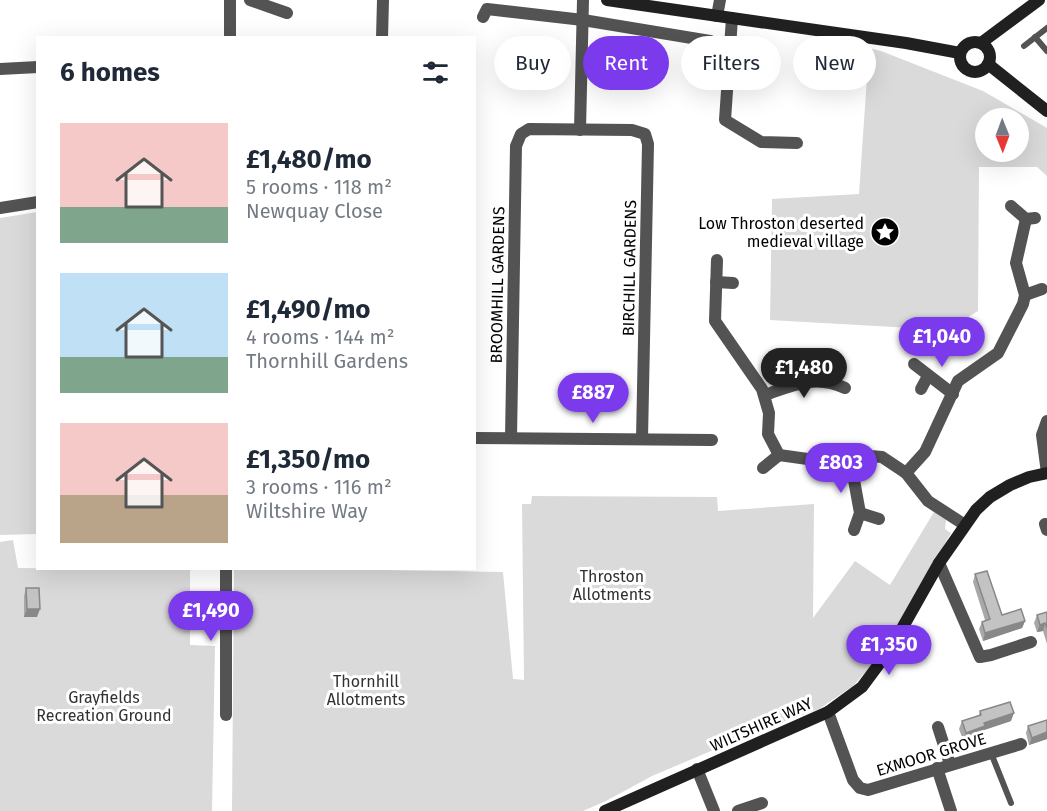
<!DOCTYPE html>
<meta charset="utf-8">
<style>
:root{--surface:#fff;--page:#f6f6f7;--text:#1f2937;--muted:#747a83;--accent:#7c3aed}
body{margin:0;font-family:"Fira Sans",sans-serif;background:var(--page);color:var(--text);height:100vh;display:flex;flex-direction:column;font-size:22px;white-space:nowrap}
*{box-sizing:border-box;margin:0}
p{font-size:20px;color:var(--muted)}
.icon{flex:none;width:33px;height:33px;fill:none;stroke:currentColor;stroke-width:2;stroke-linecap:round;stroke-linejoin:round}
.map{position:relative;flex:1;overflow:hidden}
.drawer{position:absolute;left:36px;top:36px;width:440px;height:534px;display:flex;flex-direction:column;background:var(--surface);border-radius:0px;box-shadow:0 6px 24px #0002}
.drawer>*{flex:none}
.banner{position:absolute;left:494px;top:36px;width:464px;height:54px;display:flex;gap:12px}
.needle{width:39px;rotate:179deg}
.buttons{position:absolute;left:975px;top:108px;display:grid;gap:12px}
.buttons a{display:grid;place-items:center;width:54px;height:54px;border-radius:50%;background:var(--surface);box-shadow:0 6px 24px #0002;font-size:30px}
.price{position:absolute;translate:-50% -51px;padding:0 14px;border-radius:21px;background:var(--accent);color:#fff;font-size:20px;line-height:39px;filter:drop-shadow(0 2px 3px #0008)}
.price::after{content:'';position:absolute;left:50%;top:36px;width:18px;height:14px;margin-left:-9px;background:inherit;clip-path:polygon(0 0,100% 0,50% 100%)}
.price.active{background:#222;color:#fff}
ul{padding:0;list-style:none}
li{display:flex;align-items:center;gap:18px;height:150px;padding:0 24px}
li span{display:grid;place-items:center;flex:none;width:168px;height:120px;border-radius:0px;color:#555}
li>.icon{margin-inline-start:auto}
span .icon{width:72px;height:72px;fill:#fffc;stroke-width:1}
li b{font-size:26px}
h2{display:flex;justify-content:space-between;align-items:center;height:72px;padding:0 24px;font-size:26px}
.chip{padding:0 21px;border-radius:27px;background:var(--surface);box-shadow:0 6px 24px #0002;font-size:21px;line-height:54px}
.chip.active{background:var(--accent);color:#fff}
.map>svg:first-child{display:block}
.green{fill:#dadada;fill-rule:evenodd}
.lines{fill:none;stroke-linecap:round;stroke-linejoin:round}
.lane{stroke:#535353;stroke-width:6}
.street{stroke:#535353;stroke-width:12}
.secondary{stroke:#202020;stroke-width:12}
.wall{fill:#a8a8a8}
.shaded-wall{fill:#888}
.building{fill:#c3c3c3;stroke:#888;stroke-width:1.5}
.labels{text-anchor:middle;stroke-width:6;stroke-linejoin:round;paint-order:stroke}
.poi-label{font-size:16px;fill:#000;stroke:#fff;text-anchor:end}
.street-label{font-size:16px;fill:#000;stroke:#fff}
.park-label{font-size:16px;fill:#313131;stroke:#fff}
</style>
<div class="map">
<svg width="1047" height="811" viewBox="0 0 1047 811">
<rect width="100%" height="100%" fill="#fff"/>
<g class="green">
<path d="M869,48l12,3 102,40 64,37v48l-10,-9h-58l-1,144 -31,19 -177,-10 2,-121 87,-5zM986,118h32v34h-32z"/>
<path d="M37,212v322l-37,1v-317z"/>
<path d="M532,496l185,1 1,14 96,-7 -1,114 42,-57 35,24 44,-73 12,8 -1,9 6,4 -72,124 -26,29 -34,23 -54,19 -113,48 -46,25 -23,10h-351l2,-242 148,-1v2l121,2 10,107 11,1 -2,-176h9z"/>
<path d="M13,540l5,28 172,2v75l25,1 -3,165h-212v-269z"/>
</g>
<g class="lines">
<g class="lane">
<path d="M1035,37l12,14"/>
<path d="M1024,46l23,-18"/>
<path d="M991,753l20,50"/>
</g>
<g class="street">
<path d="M230,0v38"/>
<path d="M250,0l37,13"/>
<path d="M717,16l3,-16"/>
<path d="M483,17l4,-8 96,11 127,21 3,2 -1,8"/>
<path d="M732,18l-7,102 36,22 36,1"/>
<path d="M382,38l1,-38"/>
<path d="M0,69l38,-2"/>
<path d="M580,130l3,-130"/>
<path d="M1011,206l15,13 9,-1"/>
<path d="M0,208l38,-6"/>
<path d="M717,260l-2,61 47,68 7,24 -1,21 11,21 50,7 30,-7 23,2 24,16 22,28 37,24"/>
<path d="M716,282l17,1"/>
<path d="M1025,295l17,-6"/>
<path d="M914,364l39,30"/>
<path d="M830,382l2,-16"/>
<path d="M921,389l7,-13"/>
<path d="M765,395c28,-10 51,-21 80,-7"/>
<path d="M1047,421l-5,14 5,38"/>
<path d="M474,438l238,2"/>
<path d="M511,438l5,-292 5,-12 8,-5 103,1 13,4 3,10 -6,295"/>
<path d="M850,458l10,55 -6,17"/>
<path d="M763,468l16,-13"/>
<path d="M906,473l19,-21 33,-71 40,-28 25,-49 2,-9 -9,-32 10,-44"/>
<path d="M860,513l19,6"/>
<path d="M1045,524l2,6"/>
<path d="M939,563l41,94 11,-2 40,-13"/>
<path d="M226,568v147"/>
<path d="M828,712l25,68 7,8 8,2 153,-46"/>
<path d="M938,727l12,37"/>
<path d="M937,768l14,43"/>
<path d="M697,769l17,42"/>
<path d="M738,811l24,-8"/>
</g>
<g class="secondary">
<path d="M607,0l299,43 54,10"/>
<circle cx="975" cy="57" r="15"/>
<path d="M981,43l58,-43"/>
<path d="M988,64l59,47"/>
<path d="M605,811l223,-99 34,-25 29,-39 48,-85 37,-53 14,-13 20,-12 19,-8 18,-4"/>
</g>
</g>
<g class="wall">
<path d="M975,574l27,41 23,6 -3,7 -39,13 -4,-12 3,-7 3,-2 -12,-38z"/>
<path d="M26,588l11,29h-13v-21z"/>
<path d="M1047,612v32l-4,-13 -6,1 -3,-9 3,-8z"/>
<path d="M980,711l31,10 -27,9 -2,4 -19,6 -4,-11 3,-8 17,-6z"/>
<path d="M1047,720v19l-18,6 -3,-12 2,-7z"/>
</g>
<g class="shaded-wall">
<path d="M27,609h13l-3,8h-13z"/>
<path d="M1025,621l-3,7 -39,13 2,-8z"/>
<path d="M1045,623l-2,8 -6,1 3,-7z"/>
<path d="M1014,713l-3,8 -27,9 -2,4 -19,6 3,-7 18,-10z"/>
<path d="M1047,732v7l-18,6 3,-7z"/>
</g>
<g class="building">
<path d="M987,571l15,44 19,-6 4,12 -40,12 -3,-11 8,-3 -15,-45z"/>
<path d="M26,588h13l1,21h-13z"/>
<path d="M1047,612v16l-2,-5 -5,2 -3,-10z"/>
<path d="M1010,702l4,11 -30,10 1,3 -19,7 -4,-12 19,-6 -1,-4z"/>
<path d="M1047,720v12l-15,6 -4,-12z"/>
</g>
<defs>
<g id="sight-disc" transform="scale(1.5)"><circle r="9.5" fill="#000" stroke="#fff"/><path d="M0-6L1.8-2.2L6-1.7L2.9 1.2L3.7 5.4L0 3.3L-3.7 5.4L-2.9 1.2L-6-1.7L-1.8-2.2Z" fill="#fff"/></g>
</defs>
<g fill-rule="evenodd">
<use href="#sight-disc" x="885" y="232"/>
</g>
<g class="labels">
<g class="poi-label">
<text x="864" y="229">Low Throston deserted<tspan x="864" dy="18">medieval village</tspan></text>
</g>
<g class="street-label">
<text transform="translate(629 268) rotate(-89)" y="6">BIRCHILL GARDENS</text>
<text transform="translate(497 285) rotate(-89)" y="6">BROOMHILL GARDENS</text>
<text transform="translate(761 724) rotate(-24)" y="6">WILTSHIRE WAY</text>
<text transform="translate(931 754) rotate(-17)" y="6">EXMOOR GROVE</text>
</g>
<g class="park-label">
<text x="612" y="582">Throston<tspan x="612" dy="18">Allotments</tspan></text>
<text x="366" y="687">Thornhill<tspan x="366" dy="18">Allotments</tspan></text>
<text x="104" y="703">Grayfields<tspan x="104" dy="18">Recreation Ground</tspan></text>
</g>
</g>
</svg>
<div class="buttons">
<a><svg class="needle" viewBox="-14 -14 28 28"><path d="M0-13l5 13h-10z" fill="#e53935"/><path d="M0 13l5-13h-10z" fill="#747a83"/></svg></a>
</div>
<b class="price" style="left:942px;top:368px">£1,040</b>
<b class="price active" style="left:804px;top:399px">£1,480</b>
<b class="price" style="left:593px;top:424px">£887</b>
<b class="price" style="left:841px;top:494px">£803</b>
<b class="price" style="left:211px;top:642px">£1,490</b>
<b class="price" style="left:889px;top:676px">£1,350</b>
<div class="banner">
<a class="chip">Buy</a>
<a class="chip active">Rent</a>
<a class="chip">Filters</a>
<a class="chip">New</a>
</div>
<section class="drawer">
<h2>6 homes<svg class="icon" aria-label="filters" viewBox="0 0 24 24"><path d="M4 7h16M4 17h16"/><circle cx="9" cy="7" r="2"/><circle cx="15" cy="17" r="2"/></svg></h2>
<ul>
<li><span style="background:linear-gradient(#f6c9c9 70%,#7fa58c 0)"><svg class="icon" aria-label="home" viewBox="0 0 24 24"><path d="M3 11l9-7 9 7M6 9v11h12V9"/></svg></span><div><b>£1,480/mo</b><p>5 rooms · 118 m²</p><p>Newquay Close</p></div></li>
<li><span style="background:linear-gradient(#bfe0f5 70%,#7fa58c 0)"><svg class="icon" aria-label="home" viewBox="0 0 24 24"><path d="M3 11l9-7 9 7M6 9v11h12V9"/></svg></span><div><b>£1,490/mo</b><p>4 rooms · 144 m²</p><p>Thornhill Gardens</p></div></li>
<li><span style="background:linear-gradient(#f6c9c9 60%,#b9a48a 0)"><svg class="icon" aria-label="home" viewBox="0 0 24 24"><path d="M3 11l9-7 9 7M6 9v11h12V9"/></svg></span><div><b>£1,350/mo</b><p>3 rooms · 116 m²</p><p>Wiltshire Way</p></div></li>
</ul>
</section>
</div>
